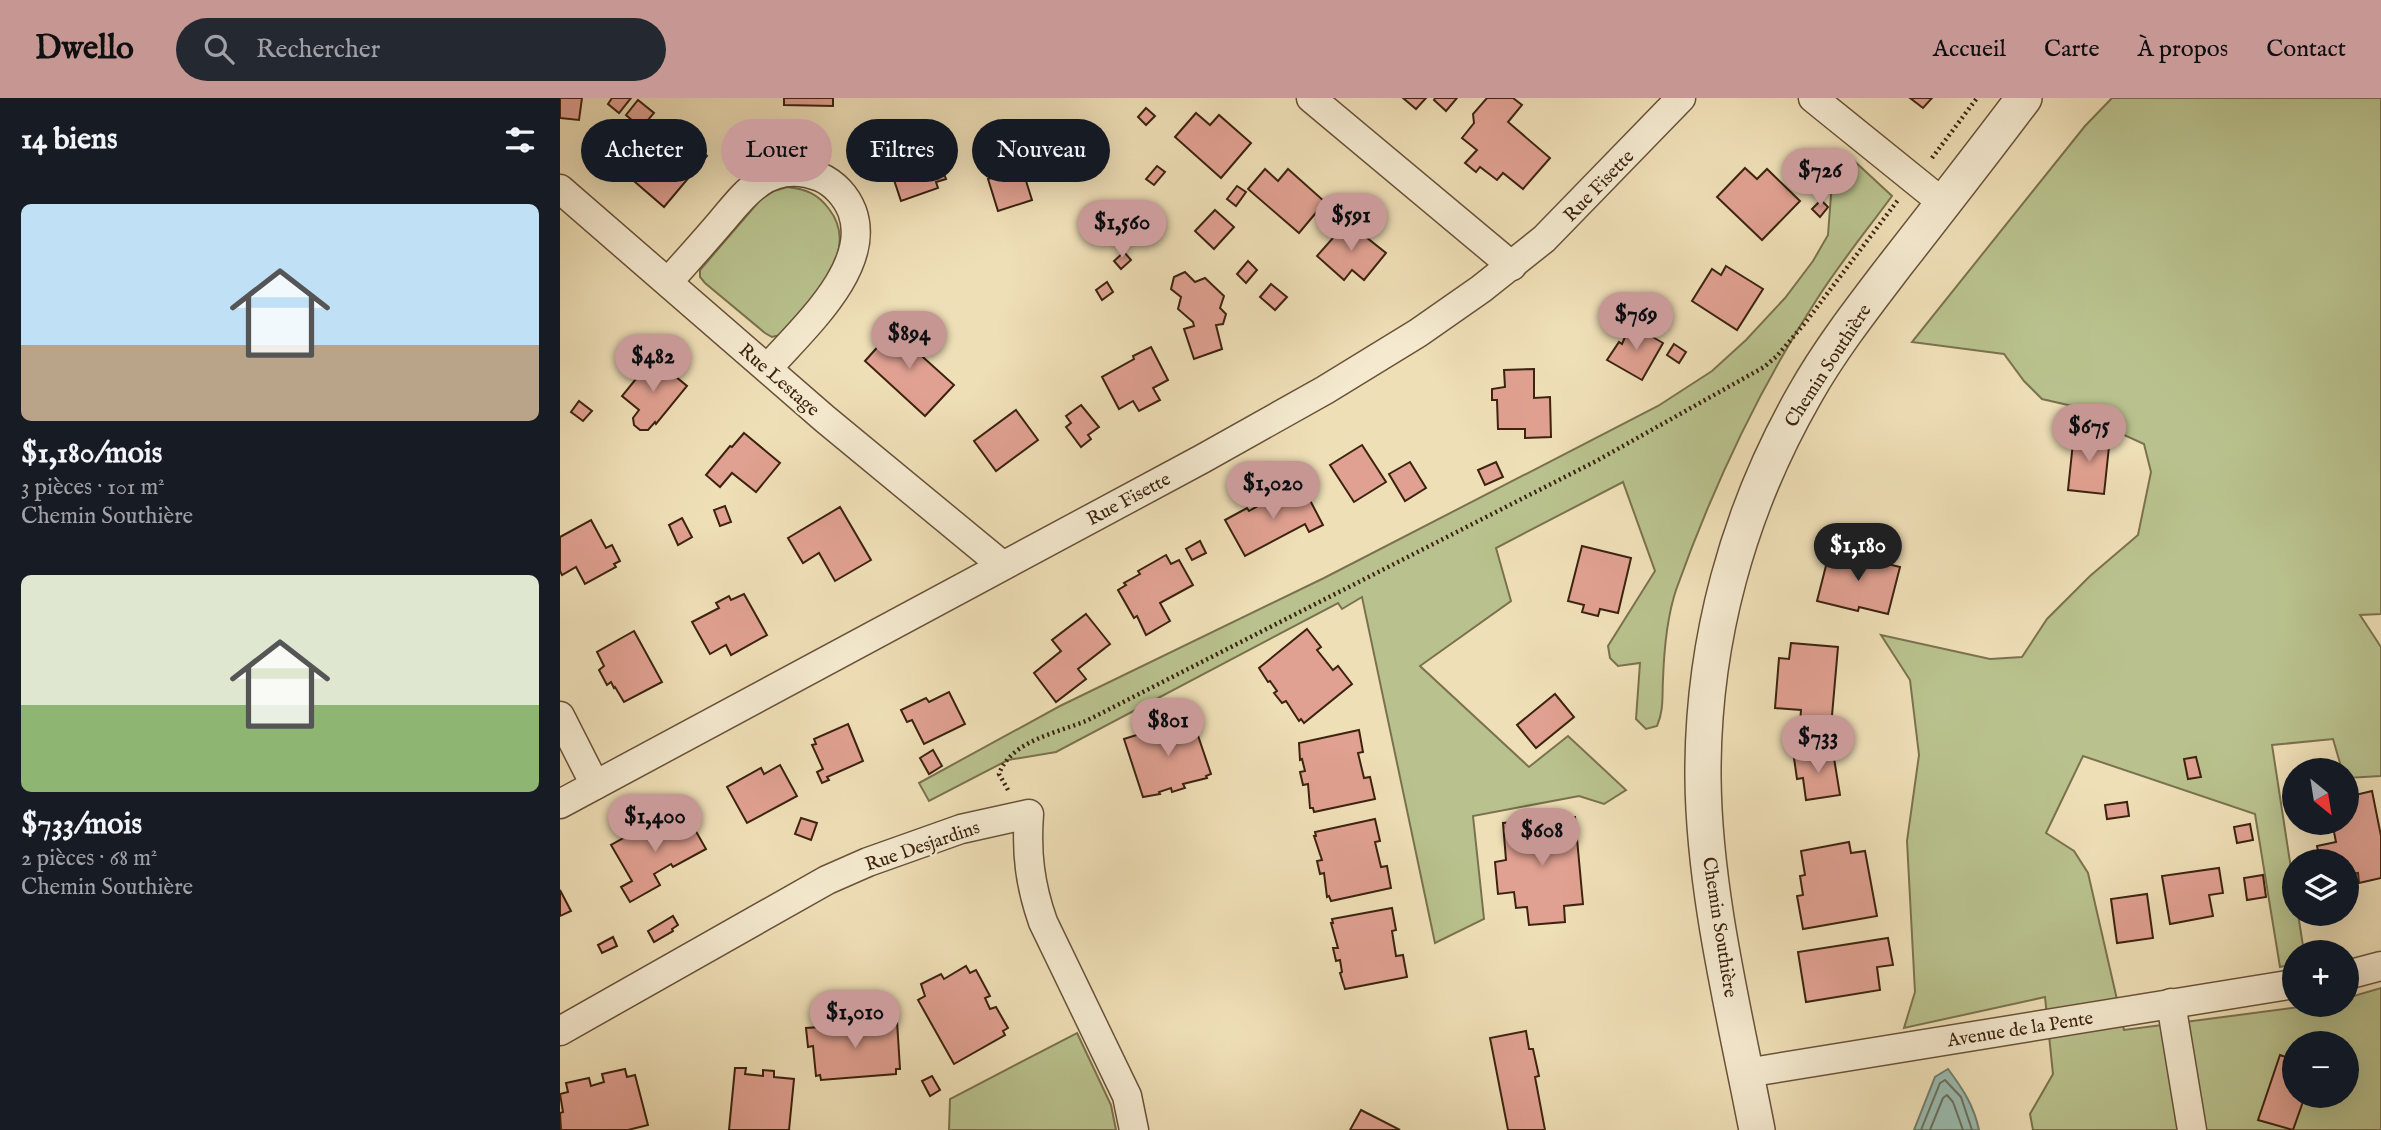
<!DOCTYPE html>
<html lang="fr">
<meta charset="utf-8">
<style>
:root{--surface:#171b24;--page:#242831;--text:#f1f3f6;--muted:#9ea1a6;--accent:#c59692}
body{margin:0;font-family:"IM FELL English",serif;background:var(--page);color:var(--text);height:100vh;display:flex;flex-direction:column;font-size:26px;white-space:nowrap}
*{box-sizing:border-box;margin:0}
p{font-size:23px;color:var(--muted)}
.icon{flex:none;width:38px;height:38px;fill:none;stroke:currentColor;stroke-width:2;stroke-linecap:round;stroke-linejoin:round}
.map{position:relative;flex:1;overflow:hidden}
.panel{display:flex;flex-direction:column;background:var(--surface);width:560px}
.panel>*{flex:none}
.top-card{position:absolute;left:21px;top:21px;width:665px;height:63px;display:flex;gap:14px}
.needle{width:46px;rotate:150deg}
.tools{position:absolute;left:1722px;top:660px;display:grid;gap:14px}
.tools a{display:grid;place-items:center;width:77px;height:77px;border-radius:50%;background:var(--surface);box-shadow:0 7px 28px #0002;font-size:35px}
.price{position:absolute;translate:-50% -60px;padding:0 16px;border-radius:24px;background:var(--accent);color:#111;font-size:23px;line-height:46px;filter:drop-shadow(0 2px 4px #0008)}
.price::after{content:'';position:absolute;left:50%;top:42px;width:21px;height:16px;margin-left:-10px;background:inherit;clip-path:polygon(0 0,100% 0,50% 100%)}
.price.selected{background:#222;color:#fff}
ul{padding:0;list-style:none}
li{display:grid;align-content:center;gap:14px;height:371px;padding:0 21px}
li span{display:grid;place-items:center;height:217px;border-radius:10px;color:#555}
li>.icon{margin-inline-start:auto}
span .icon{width:126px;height:126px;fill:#fffc;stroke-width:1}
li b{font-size:30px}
h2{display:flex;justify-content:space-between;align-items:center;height:84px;padding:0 21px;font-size:30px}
.pill{padding:0 24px;border-radius:32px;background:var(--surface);box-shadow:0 7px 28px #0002;font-size:24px;line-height:63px}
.pill.selected{background:var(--accent);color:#111}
header{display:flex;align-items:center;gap:42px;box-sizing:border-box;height:98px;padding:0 35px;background:var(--accent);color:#111}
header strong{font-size:33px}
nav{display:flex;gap:38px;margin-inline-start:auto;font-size:24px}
.search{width:490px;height:63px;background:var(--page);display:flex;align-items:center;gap:18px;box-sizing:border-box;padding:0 24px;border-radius:38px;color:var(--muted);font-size:26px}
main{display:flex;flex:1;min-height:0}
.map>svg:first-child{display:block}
.green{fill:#b9c28e;stroke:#7a724e;stroke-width:2;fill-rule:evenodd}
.water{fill:#9abcb0;stroke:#747f70;stroke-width:2}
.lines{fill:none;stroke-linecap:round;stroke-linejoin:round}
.shore{stroke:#6b7060;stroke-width:2}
.building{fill:#e1a192;stroke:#3c230f;stroke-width:2}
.minor-casing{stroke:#695239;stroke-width:31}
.tertiary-casing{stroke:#695239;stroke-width:38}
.path{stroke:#3c230f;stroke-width:4.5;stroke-dasharray:2 3.5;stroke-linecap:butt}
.minor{stroke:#f5ead0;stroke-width:28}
.tertiary{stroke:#f5ead0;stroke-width:35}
.labels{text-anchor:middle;stroke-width:5;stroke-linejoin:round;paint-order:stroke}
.street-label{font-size:19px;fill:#3c230f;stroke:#f5ead0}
</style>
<header>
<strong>Dwello</strong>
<div class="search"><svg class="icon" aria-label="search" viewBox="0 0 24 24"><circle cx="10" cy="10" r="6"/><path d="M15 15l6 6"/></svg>Rechercher</div>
<nav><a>Accueil</a><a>Carte</a><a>À propos</a><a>Contact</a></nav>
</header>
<main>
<section class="panel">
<h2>14 biens<svg class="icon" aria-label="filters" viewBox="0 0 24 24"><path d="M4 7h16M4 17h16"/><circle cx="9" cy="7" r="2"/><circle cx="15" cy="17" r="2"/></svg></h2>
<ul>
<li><span style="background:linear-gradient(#bfe0f5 65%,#b9a48a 0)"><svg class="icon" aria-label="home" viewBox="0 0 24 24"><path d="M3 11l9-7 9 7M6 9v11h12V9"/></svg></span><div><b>$1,180/mois</b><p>3 pièces · 101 m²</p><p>Chemin Southière</p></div></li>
<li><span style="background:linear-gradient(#dfe7d0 60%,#8fb573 0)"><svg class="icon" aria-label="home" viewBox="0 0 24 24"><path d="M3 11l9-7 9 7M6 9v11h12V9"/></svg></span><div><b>$733/mois</b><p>2 pièces · 68 m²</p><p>Chemin Southière</p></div></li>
</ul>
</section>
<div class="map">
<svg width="1821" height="1032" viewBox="0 0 1821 1032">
<rect width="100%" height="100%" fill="#efdfb7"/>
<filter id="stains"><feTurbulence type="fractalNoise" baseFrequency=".00286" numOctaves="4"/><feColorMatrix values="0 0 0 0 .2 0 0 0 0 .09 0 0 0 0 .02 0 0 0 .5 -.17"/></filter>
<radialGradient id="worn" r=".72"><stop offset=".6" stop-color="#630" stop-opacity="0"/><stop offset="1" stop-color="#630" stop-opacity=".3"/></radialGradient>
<g class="green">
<path d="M1552,0h269v516l-21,1 21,32v129l-34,2v-8h-5l-9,-31 -61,6 22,143v26h4l6,38h-10v12l-14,3 -25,-153 -172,-58 -37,77 28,18 14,22 36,157 191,-25 32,-1v-6l34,-10v142h-348l-3,-16 23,-40 -8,-77 -141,31 11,-36 -8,-151 12,-86 -9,-75 -29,-45 109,24 32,-2 25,-38 43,-43 48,-41 13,-63 -7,-28 -20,-9 -17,-21 -65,-15 -18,-18 -20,-27 -92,-12 173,-216zM1734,945h53v53h-53z"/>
<path d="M1291,60l41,38c-25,34 -52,67 -75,103 -58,90 -105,190 -141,291 -9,27 -12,61 -13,89 -1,17 1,31 -6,47l-11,3 -10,-10 4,-56 -22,3 -8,-8 -2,-12 47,-75 -32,-89 -127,66 15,53 -91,65 109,101 39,-31 58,54 -22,14 -25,-8 -106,20 11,103 -49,24 -73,-346 -20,12 -4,-6 -282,149 -48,8 -79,41 -10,-18 141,-77 264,-128 334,-172 54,-35 34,-31 39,-42 28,-37 15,-26 4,-53z"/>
<path d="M227,89c19,2 31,7 42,22 34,43 -21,96 -49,126l-8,2 -7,-4 -60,-50 -5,-6v-7l61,-71 13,-8z"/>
<path d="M517,935l34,72 5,25h-167l1,-31z"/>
</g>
<path class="water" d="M1388,971c15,20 26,37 31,61h-65l21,-53z"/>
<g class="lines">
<g class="shore">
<path d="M1361,1032l19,-47 5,-3 16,17 11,33"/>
<path d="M1370,1032l13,-32 4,-3 6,7 10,28"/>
</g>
</g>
<g class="building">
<path d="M0,0h22l-3,22 -19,-2z"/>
<path d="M52,0h19l-12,15 -11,-9z"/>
<path d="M224,0h49v8l-49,-1z"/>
<path d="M843,0h23l-10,11z"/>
<path d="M875,0h22l-11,13 -12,-11z"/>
<path d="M927,0h26l9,7 -14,17 42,36 -27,31 -20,-16 -6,7 -17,-13 -4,5 -11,-9 12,-13 -15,-12 12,-15 -1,-9z"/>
<path d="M1350,0h22l-9,10z"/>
<path d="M78,2l16,13 -13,15 -15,-13z"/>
<path d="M586,10l9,8 -9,9 -8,-8z"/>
<path d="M636,15l14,12 9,-10 32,28 -30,35 -46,-41z"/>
<path d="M113,30l34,28 -43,51 -36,-31 25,-29 3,2z"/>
<path d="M361,40l6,19 10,-3 9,25 -10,3 2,6 -37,13 -17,-51z"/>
<path d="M597,68l8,6 -11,13 -8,-6z"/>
<path d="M462,70l10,32 -34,11 -10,-32z"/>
<path d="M1185,70l12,11 10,-10 33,32 -38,39 -45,-43z"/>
<path d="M705,71l13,12 10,-12 37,33 -26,31 -51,-44z"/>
<path d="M677,88l9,6 -10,14 -9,-7z"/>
<path d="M1261,102l7,7 -8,10 -8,-8z"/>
<path d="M655,112l19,17 -20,22 -19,-18z"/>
<path d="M787,124l39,31 -22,27 -12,-10 -8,10 -27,-24z"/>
<path d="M564,154l7,8 -10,9 -7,-8z"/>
<path d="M688,163l9,9 -11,13 -9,-9z"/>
<path d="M1166,168l37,23 -26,41 -45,-29 20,-32 9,6z"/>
<path d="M625,174l10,10 10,-4 19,18 -4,12 6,6 -3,10 -7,1 6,24 -28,10 -10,-30 10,-3 -1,-4 -15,-13 3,-12 -10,-8 3,-12z"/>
<path d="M547,184l6,10 -11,8 -6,-10z"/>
<path d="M711,186l16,13 -12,13 -15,-13z"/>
<path d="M340,224l12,12 -7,7 49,44 -29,31 -60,-55z"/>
<path d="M1072,227l31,18 -21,37 -35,-20 12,-18 3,2 3,-7 -3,-1 5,-9 3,1z"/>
<path d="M1114,246l12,8 -7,11 -12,-8z"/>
<path d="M591,249l17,33 -15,8 7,12 -21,11 -6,-10 -14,8 -17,-32 32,-18 -1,-3z"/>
<path d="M93,260l34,28 -31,38 -1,-2 -7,8h-8l-6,-5 -1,-7 6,-8 -17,-14z"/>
<path d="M974,271v29l16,-1 1,40 -26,1v-9h-27l-1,-29h-5v-11l13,-2 -1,-17z"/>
<path d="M19,303l13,10 -9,10 -12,-9z"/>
<path d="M521,307l18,22 -11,8 3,4 -10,8 -15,-20 5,-4 -5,-7z"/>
<path d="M456,312l22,30 -42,31 -22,-30z"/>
<path d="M184,335l36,30 -24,29 -24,-19 -12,14 -14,-12 24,-29 2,1z"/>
<path d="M1514,335l36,4 -6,57 -36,-4z"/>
<path d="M802,347l24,37 -32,20 -24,-37z"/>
<path d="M850,364l16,26 -21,13 -16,-27z"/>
<path d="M936,364l7,15 -18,8 -7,-15z"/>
<path d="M743,389l20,38 -14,7 -4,-8 -60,32 -20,-36 22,-12 2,3 23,-13 2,4z"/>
<path d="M165,408l6,16 -11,4 -6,-16z"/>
<path d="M280,409l31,53 -36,21 -16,-28 -16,10 -15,-25z"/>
<path d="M122,420l10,19 -14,8 -9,-20z"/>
<path d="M31,422l15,28 6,-3 8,16 -6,3 2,3 -31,17 -9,-17 -14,8 -2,-4v-34z"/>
<path d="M640,443l6,12 -14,7 -6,-11z"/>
<path d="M1022,448l49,12 -13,55 -18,-4 -2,7 -16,-4 2,-7 -16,-4z"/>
<path d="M1270,452l70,17 -12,47 -29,-7 -1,4 -41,-10z"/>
<path d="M606,457l5,9 8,-4 14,25 -33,18 10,18 -24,14 -9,-19 -3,2 -16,-28 8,-5 -2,-2 16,-9 -2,-3z"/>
<path d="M184,496l23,41 -36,20 -5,-10 -16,9 -18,-32 27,-14 -3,-5 13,-7 2,4z"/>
<path d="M526,516l24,30 -32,25 8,10 -30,23 -22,-29 27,-22 -9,-11z"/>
<path d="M747,531l14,18 -4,3 16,20 5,-4 14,18 -48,39 -3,-4 -2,2 -13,-20 -4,2 -8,-10 3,-2 -7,-10 -2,1 -9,-14z"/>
<path d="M74,533l28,51 -38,20 -9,-15 -1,1 -3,-6 -4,3 -8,-15 5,-4 -7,-14z"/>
<path d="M1231,545l47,4 -7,80 -31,-3 1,-14 -26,-2 4,-50 10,1z"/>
<path d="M389,594l16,32 -41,20 -12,-24 -5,2 -6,-12 25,-12 3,4z"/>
<path d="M995,596l19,23 -38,31 -19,-23z"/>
<path d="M631,617l20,59 -5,2 1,2 -24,6 2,4 -13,4 -1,-4 -12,4 1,2 -17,3 -19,-58 22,-7 1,5 25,-9 -2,-6z"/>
<path d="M288,626l15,37 -36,16 2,3 -7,3 -5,-11 6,-3 -11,-24 4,-1 -2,-5z"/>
<path d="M799,632l4,22 -5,1 6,25 6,-1 5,22 -61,13 -1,-4h-3l-2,-24 -5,1 -3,-13 5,-1 -3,-12 -2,1 -1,-17z"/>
<path d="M373,652l9,16 -13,8 -9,-16z"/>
<path d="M1273,654l7,43 -34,5 -3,-22 -6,1 -3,-21z"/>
<path d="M1636,659l5,20 -13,2 -4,-20z"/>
<path d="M220,667l17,31 -50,27 -20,-36 34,-19 3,6z"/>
<path d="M1812,693l9,45v42l-22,5 -1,-10 -11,2v-14h-27l-3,-15 19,-4 -4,-20h15v-25z"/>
<path d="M1567,704l2,14 -22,3 -2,-14z"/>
<path d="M1015,719l8,87 -19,2 1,16 -36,3 -2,-18 -11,1 -2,-16 -16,2 -3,-32 11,-2 -3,-37z"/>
<path d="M241,720l16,5 -6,17 -16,-6z"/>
<path d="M129,721l17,30 -33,18 -2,-3 -17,10 6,11 -30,17 -9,-15 11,-6 -21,-36 45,-25 7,13z"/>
<path d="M815,721l5,22 -5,1 6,25 6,-1 4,22 -60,13 -2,-5 -2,1 -3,-24 -4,1 -3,-13 5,-1 -8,-24h2l-1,-4z"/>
<path d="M1690,726l3,16 -16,3 -3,-16z"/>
<path d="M1289,744l2,11 14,-2 12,65 -74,13 -6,-33 6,-1 -3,-19 5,-1 -4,-24z"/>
<path d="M1659,770l4,25 -14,2 4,21 -43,8 -8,-48z"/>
<path d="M1703,777l3,22 -19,3 -3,-22z"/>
<path d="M0,792l11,21 -11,5z"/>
<path d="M1587,796l6,44 -36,5 -6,-44z"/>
<path d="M832,810l4,22 -4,1 4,25 7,-1 4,22 -62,12 -5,-16 2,-1 -2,-12 -4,1 -3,-13h5l-7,-25h2l-1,-4z"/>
<path d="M113,818l5,9 -6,4 1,2 -19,11 -6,-11z"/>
<path d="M53,839l4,9 -15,7 -4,-8z"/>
<path d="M1328,840l5,27 -16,2 3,23 -74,12 -8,-50z"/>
<path d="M406,868l4,7 6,-3 14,26 -5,2 5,11 6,-2 12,21 -5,3 2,4 -51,29 -36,-64 7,-4 -4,-12 20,-10 3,5z"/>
<path d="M299,921l1,5 37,-3 3,48h-4v5l-75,6 -1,-5 -4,1 -3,-30 -5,1 -2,-19 41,-3 -1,-5z"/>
<path d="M966,933l3,18h4l6,27 -4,1 10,53h-37l-18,-92z"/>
<path d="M1720,957l14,5v36h11l-12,34 -35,-10z"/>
<path d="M175,970h11l-1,6 18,2v-6l11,1v6l20,2 -5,51h-60z"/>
<path d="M65,971l2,8 8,-2 13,50 -20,5h-67l-1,-17 3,-1 -3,-18 8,-2 -2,-9 23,-5 2,8 13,-4 -2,-8z"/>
<path d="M372,978l8,14 -10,6 -8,-15z"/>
<path d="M801,1012l39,20h-50z"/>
</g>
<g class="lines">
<g class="minor-casing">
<g id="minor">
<path d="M751,0l201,168"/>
<path d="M1253,0l130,105"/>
<path d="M0,91l265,230 177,146"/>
<path d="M108,184c18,-20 36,-40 53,-60 12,-14 23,-29 38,-39 18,-13 40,-14 61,-6 14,6 26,19 32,34 21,56 -50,118 -84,157"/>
<path d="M0,618l35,69"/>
<path d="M0,706l642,-345 123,-69 93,-57 63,-44 63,-50 137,-141"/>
<path d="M1787,877l34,-9"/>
<path d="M1611,905l21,127"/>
<path d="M0,933l267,-151 41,-18 93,-33 68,-15c-3,39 1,71 14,108l84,174 7,34"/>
<path d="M1186,975l548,-89"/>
</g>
</g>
<g class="tertiary-casing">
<path id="tertiary" d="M1197,1032c-22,-114 -53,-237 -54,-352 -1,-136 35,-267 102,-384 26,-46 59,-88 91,-130 43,-55 86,-110 128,-166"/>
</g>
<g class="path">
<path d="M1372,60l45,-60"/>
<path d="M448,692l-9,-16c12,-33 57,-41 87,-53l512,-261 166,-93 13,-11 28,-33 93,-123"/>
</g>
<use href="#minor" class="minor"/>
<use href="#tertiary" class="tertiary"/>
</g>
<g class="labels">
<g class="street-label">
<text transform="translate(1038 87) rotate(-46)" y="7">Rue Fisette</text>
<text transform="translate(1267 267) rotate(-57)" y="7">Chemin Southière</text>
<text transform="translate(220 281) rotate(41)" y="7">Rue Lestage</text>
<text transform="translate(568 400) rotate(-28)" y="7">Rue Fisette</text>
<text transform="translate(362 747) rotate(-19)" y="7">Rue Desjardins</text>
<text transform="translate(1161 829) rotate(81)" y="7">Chemin Southière</text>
<text transform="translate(1460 930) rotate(-9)" y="7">Avenue de la Pente</text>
</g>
</g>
<rect width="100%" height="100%" filter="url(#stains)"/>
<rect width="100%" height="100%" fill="url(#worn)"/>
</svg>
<div class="tools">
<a><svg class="needle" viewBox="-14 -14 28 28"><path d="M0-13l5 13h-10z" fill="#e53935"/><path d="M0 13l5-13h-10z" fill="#9ea1a6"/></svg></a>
<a><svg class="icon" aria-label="layers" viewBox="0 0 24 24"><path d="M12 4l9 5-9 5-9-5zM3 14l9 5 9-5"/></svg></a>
<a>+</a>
<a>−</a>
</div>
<b class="price" style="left:1260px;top:110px">$726</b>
<b class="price" style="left:791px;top:155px">$591</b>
<b class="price" style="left:562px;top:162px">$1,560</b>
<b class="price" style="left:1076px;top:254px">$769</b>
<b class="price" style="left:349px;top:273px">$894</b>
<b class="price" style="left:93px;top:296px">$482</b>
<b class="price" style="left:1529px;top:366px">$675</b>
<b class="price" style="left:713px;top:423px">$1,020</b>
<b class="price selected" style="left:1298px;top:485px">$1,180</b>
<b class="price" style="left:608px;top:660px">$801</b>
<b class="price" style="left:1258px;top:677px">$733</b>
<b class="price" style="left:95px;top:756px">$1,400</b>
<b class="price" style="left:982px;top:770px">$608</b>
<b class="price" style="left:295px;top:952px">$1,010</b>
<div class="top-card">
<a class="pill">Acheter</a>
<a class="pill selected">Louer</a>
<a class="pill">Filtres</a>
<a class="pill">Nouveau</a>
</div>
</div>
</main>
